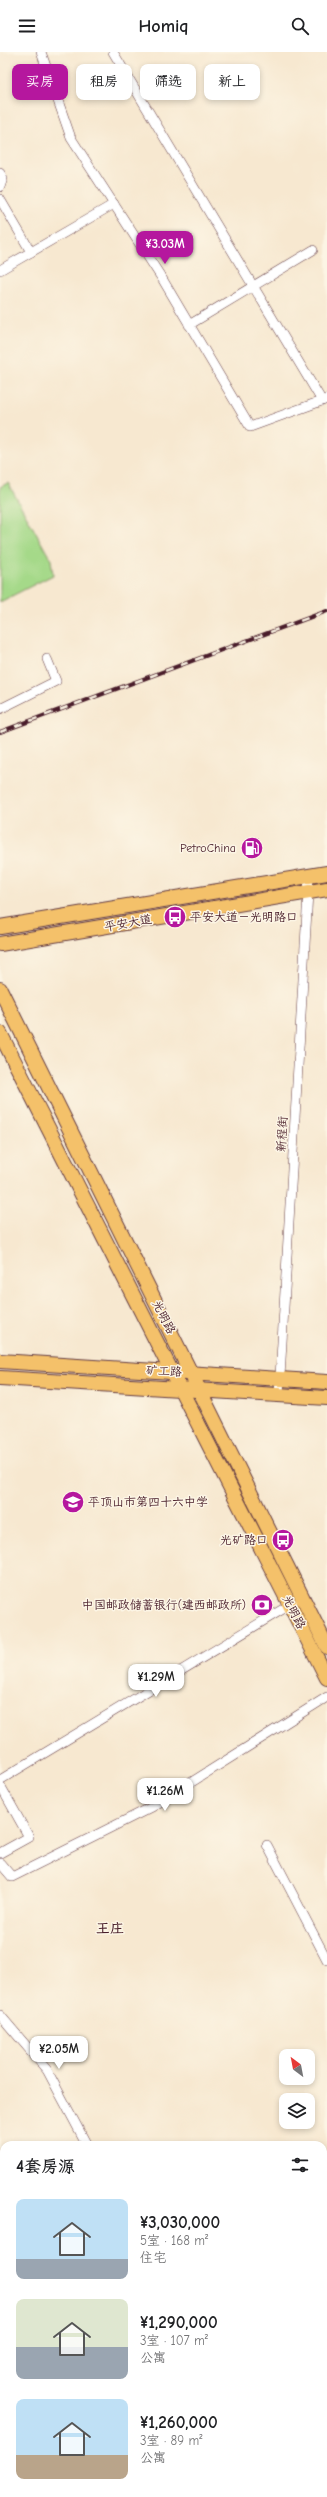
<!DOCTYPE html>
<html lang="zh">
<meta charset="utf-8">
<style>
:root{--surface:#fff;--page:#f6f6f6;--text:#202124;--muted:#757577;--accent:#b5179e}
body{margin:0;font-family:"Comic Neue","LXGW WenKai TC",sans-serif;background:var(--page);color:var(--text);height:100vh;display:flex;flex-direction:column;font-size:15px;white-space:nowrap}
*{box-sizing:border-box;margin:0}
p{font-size:13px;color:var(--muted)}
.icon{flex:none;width:22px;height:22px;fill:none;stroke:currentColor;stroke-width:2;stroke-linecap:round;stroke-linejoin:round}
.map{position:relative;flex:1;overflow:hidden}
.side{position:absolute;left:0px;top:2089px;width:327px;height:356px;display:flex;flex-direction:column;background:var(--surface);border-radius:12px 12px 0 0;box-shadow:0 2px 6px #0003}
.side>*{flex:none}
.guide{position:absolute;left:12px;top:12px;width:303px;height:36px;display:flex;gap:8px}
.needle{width:26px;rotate:328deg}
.buttons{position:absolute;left:279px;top:1997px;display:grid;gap:8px}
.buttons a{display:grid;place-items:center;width:36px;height:36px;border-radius:8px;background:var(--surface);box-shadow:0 2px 6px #0003;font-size:20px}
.price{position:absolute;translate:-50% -34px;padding:0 9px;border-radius:8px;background:#fff;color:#222;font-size:13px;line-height:26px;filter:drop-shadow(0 1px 2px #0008)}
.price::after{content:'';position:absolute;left:50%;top:24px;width:12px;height:9px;margin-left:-6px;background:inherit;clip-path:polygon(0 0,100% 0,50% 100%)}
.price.on{background:var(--accent);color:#fff}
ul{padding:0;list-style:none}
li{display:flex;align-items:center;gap:12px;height:100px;padding:0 16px}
li span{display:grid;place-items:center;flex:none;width:112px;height:80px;border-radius:8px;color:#555}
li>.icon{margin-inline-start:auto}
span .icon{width:48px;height:48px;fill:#fffc;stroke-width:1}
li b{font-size:17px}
h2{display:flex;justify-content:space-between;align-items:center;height:48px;padding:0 16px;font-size:17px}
.pill{padding:0 14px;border-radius:8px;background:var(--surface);box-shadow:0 2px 6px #0003;font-size:14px;line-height:36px}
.pill.on{background:var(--accent);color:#fff}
header{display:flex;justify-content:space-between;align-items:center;height:52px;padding:0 16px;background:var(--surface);font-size:18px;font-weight:700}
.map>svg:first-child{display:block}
.green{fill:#a5d989;stroke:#787c5a}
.forest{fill:#84b975;stroke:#676c50}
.water{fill:#7fafea;stroke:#64678a}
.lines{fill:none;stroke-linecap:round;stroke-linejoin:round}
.street-casing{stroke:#643d44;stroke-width:10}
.secondary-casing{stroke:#643d44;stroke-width:14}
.primary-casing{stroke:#643d44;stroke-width:16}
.street{stroke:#fff;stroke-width:9}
.secondary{stroke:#fbe6c3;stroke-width:12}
.primary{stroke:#f4c16a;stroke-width:14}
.rail-casing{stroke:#4a1f2b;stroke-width:4}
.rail{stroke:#fcf5e5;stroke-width:2.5;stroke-dasharray:8;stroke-linecap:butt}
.labels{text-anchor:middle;stroke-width:3;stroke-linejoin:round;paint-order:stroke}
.poi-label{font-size:12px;fill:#4a1f2b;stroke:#fcf5e5;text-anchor:end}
.street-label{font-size:12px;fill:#4a1f2b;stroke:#fcf5e5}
.quarter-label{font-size:14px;font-weight:bold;fill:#4a1f2b;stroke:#fcf5e5}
</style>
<header><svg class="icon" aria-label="menu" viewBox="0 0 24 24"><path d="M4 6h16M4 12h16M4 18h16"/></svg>Homiq<svg class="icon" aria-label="search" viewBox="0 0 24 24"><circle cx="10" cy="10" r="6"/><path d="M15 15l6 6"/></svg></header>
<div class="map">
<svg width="327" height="2445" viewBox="0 0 327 2445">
<rect width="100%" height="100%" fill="#fcf5e5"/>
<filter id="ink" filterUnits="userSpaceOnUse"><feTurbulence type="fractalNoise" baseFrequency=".025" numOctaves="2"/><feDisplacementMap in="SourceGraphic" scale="8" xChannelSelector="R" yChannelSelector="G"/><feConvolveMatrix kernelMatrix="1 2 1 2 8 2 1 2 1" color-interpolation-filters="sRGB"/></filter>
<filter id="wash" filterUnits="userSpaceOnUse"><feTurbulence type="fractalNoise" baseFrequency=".012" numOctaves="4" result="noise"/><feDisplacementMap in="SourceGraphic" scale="16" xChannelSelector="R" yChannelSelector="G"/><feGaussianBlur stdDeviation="0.9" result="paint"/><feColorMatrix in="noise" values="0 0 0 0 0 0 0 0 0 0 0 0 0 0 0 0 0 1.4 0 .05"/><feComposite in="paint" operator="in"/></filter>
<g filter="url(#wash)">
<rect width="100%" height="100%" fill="#f7e8d0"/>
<g class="green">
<path d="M8,431l43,77 2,15 -53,27v-115z"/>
<path d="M4,2326v115h319v-42l4,-2v48h-327v-116z"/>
</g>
<g class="forest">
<path d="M4,2332v109h79v4h-83v-111z"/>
<path d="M226,2441h22l2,4h-35z"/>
</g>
<g class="water">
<path d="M4,2380v43l-1,1 -3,-2v-39z"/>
<path d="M23,2441h37v4h-42z"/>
</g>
</g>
<g filter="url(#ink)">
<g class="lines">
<g class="street-casing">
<g id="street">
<path d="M41,0l30,86 92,142 87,147 77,-28"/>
<path d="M113,0l209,349"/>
<path d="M0,121l3,5 -3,9"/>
<path d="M0,147l31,53"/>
<path d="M0,218l114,-66"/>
<path d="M189,273l124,-75"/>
<path d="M0,657l56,-28 -9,-22"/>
<path d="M279,1342l30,-518"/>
<path d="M0,1728l293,-177"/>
<path d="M0,1733l29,52 -29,16"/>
<path d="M267,1793l60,115"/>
<path d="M0,1811l12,14 140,-70 175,-110"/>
<path d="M0,1963l47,55 40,75"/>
<path d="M323,2166l4,7"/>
</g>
</g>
<g class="secondary-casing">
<g id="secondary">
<path d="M323,2136l4,-2"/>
<path d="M0,2319l4,-2"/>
</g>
</g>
<g class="primary-casing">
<g id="primary">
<path d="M0,875l327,-54"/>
<path d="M0,892l327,-55"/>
<path d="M0,937l327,658"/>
<path d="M0,981l327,645"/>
<path d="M0,1309l327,21"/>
<path d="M0,1326l327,20"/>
</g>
</g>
<use href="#street" class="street"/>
<use href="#secondary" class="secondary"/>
<use href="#primary" class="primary"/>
<g class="rail-casing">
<path id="rail" d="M0,680l327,-121"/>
</g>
<use href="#rail" class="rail"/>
</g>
</g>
<defs>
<g id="fuel-disc" transform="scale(1.15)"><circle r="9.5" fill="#b5179e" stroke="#fcf5e5"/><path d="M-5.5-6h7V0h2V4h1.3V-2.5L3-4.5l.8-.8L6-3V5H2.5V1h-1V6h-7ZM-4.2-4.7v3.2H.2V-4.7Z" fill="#fff"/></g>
<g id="bus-disc" transform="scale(1.15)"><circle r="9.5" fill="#b5179e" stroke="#fcf5e5"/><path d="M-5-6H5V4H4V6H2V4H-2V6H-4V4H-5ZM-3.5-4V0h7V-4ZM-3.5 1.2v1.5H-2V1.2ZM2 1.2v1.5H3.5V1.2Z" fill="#fff"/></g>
<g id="school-disc" transform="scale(1.15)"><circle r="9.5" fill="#b5179e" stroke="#fcf5e5"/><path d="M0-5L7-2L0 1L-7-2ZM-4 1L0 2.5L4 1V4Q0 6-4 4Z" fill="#fff"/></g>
<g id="bank-disc" transform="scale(1.15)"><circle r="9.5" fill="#b5179e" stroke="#fcf5e5"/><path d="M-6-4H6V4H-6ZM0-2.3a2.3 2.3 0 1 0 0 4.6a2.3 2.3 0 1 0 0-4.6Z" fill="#fff"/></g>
</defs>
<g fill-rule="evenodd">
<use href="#fuel-disc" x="252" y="796"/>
<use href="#bus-disc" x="175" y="865"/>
<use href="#school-disc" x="73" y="1450"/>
<use href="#bus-disc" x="283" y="1488"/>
<use href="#bank-disc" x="262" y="1553"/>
</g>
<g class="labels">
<g class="poi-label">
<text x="236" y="800">PetroChina</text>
<text x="190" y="869" text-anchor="start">平安大道－光明路口</text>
<text x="88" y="1454" text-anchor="start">平顶山市第四十六中学</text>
<text x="268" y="1492">光矿路口</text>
<text x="246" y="1557">中国邮政储蓄银行(建西邮政所)</text>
</g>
<g class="street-label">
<text transform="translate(128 871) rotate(-10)" y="4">平安大道</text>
<text transform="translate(282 1082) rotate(-87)" y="4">新程街</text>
<text transform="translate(164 1265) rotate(63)" y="4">光明路</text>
<text transform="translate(164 1319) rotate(3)" y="4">矿工路</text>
<text transform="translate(294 1560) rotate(63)" y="4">光明路</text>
</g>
<g class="quarter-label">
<text x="110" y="1881">王庄</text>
</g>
</g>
</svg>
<div class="buttons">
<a><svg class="needle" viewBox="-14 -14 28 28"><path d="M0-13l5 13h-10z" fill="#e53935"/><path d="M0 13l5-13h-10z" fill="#757577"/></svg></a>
<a><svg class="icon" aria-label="layers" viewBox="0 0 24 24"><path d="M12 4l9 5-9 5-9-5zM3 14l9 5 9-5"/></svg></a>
</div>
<b class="price on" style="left:165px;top:213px">¥3.03M</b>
<b class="price" style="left:156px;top:1646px">¥1.29M</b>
<b class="price" style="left:165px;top:1760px">¥1.26M</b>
<b class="price" style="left:59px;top:2018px">¥2.05M</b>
<div class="guide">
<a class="pill on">买房</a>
<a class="pill">租房</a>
<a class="pill">筛选</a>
<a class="pill">新上</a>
</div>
<section class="side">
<h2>4套房源<svg class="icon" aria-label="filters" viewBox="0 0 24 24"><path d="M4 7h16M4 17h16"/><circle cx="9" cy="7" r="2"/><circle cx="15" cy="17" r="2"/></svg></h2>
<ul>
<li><span style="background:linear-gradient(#bfe0f5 75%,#9aa5b1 0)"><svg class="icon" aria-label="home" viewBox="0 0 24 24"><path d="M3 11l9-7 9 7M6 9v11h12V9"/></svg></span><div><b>¥3,030,000</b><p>5室 · 168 m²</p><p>住宅</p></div></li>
<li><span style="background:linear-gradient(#dfe7d0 60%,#9aa5b1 0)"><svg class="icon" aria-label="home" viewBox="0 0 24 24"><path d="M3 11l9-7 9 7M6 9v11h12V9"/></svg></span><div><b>¥1,290,000</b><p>3室 · 107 m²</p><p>公寓</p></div></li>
<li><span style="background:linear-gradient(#bfe0f5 70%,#b9a48a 0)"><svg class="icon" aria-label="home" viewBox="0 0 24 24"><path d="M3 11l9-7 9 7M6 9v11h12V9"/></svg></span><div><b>¥1,260,000</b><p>3室 · 89 m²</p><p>公寓</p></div></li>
</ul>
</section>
</div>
